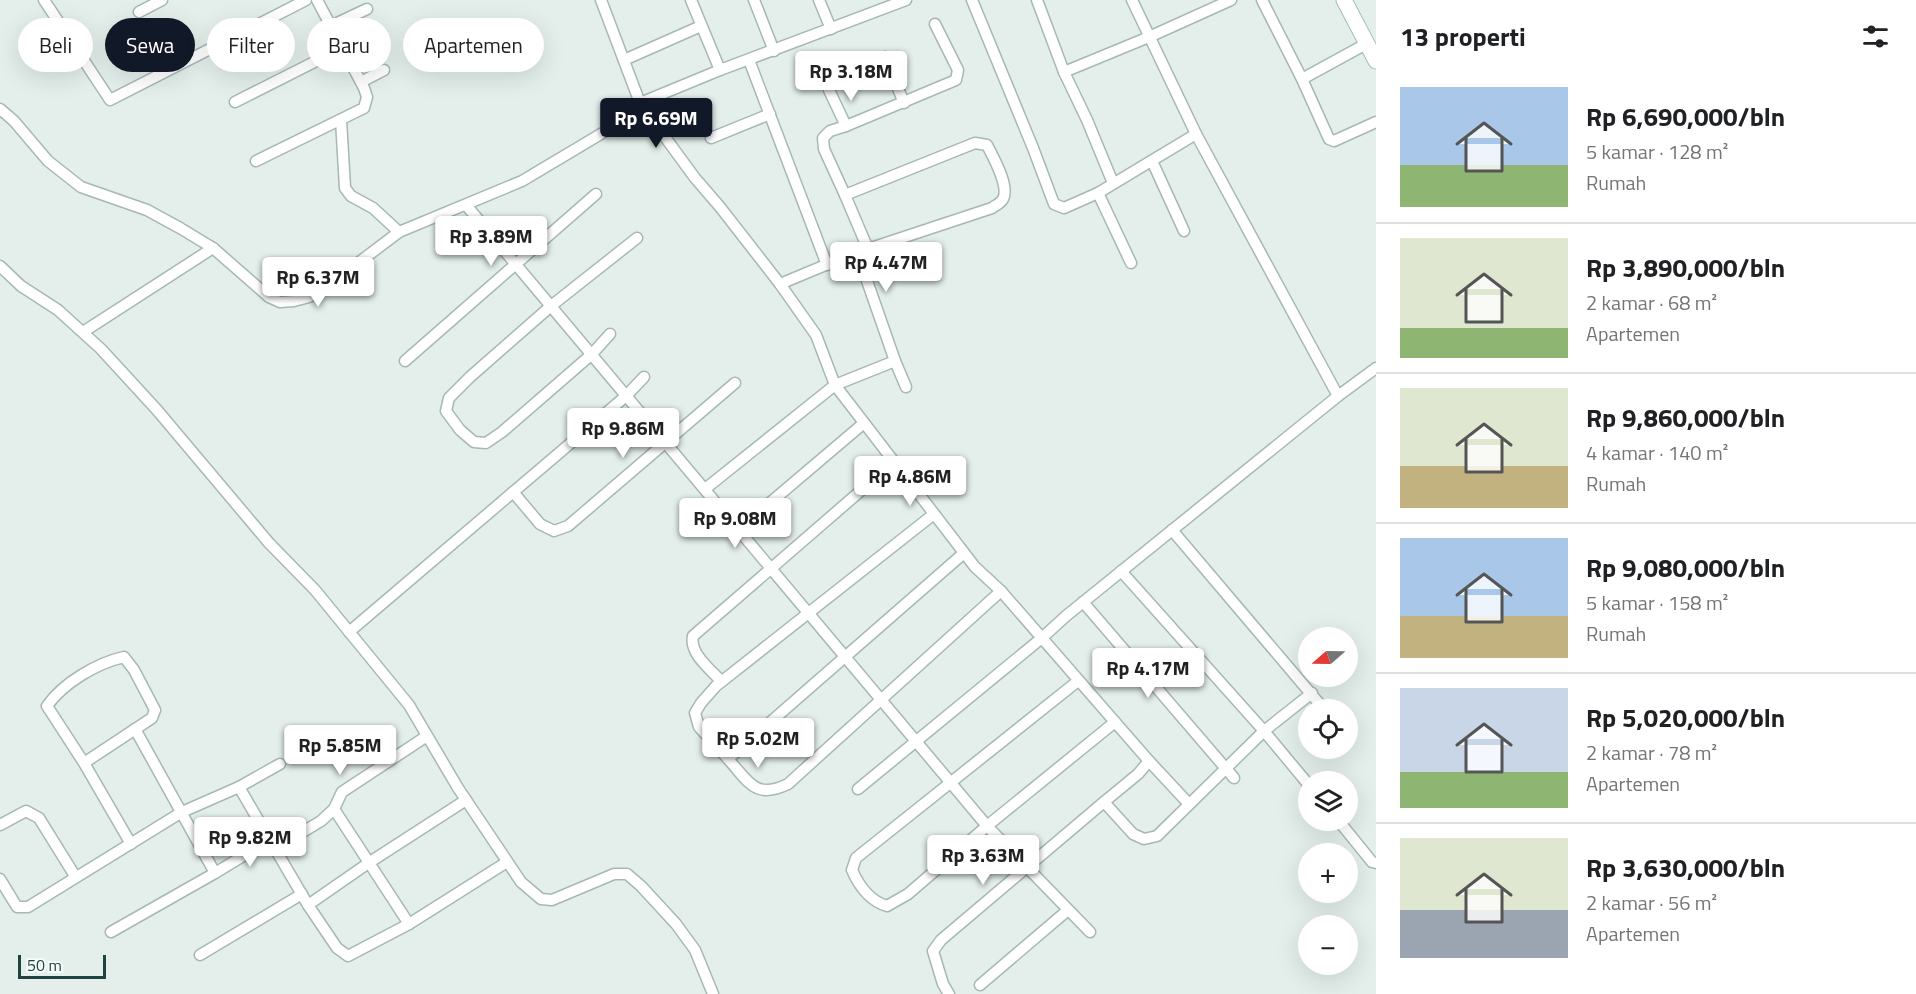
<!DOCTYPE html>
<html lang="id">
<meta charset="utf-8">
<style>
:root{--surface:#fff;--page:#f2f2f2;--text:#202124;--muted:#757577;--line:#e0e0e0;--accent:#111827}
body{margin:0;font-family:"Titillium Web",sans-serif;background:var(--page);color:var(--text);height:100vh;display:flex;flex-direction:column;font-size:22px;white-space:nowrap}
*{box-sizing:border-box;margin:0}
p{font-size:20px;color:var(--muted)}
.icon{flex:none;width:33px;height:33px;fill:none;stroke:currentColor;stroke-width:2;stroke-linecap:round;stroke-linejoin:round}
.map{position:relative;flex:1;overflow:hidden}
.drawer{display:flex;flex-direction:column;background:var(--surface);width:540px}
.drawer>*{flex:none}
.guide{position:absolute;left:18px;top:18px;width:570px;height:54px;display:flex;gap:12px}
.needle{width:39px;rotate:250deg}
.buttons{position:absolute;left:1298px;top:627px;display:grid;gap:12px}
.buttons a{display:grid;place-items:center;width:60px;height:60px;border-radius:50%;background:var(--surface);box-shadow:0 6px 24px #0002;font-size:30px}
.scale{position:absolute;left:18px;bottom:15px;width:88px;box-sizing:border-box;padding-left:6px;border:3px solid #21433f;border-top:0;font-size:16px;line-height:21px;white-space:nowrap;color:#21433f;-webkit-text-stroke:4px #f5fbf9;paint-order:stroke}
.price{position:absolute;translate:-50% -51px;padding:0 14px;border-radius:6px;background:#fff;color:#222;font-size:20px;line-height:39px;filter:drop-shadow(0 2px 3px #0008)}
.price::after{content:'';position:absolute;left:50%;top:36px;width:18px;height:14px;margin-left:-9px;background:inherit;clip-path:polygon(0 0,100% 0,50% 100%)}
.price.current{background:var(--accent);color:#fff}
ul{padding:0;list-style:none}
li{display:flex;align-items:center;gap:18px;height:150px;padding:0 24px}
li+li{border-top:2px solid var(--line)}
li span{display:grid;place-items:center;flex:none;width:168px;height:120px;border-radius:0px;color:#555}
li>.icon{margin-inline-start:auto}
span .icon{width:72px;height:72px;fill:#fffc;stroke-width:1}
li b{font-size:26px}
h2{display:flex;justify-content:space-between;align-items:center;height:72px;padding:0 24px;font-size:26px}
.chip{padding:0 21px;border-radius:27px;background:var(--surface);box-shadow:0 6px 24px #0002;font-size:21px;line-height:54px}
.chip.current{background:var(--accent);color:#fff}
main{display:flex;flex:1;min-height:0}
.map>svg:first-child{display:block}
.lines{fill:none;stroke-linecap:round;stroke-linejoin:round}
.street-casing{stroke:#a6b8b5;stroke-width:13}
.secondary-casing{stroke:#a1bcb7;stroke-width:17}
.street{stroke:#fff;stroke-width:10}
.secondary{stroke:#fff;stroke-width:15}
</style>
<main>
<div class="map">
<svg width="1376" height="994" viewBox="0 0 1376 994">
<rect width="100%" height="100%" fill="#e4efec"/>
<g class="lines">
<g class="street-casing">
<g id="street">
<path d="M44,0l66,100 196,-100"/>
<path d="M691,0l29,70"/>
<path d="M754,0l20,51"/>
<path d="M819,0l12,29"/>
<path d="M972,0l61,148 21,56 10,4 34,-15 98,-59"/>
<path d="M1037,0l27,72 23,48 26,63"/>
<path d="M1132,0l64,134 142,262"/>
<path d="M1262,0l40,79 27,60 5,2 42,-19"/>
<path d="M139,12l23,-12"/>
<path d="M331,26l36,-17"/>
<path d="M885,57l19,46"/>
<path d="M624,60l77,-34"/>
<path d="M749,60l78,205"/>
<path d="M1064,72l85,-35 82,-37"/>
<path d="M1302,79l64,-35"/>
<path d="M361,82l23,-12"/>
<path d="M829,90l17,36"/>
<path d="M235,102l107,-54"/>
<path d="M0,109l14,12 34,40 33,26 66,23 33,18 33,20 56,49 11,5 14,-1 15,-4 16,-9 74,-56 123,-51 109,-65 5,-4 4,-9 80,-33 186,-70"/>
<path d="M341,120l4,68 6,8 22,12 26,24"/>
<path d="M711,138l59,-24"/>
<path d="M256,161l108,-53 3,-11 -3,-9 -47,-88"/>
<path d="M1152,161l32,70"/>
<path d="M1098,193l33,70"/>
<path d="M845,195l-21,-46 -1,-11 7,-7 16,-5 110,-46 2,-10 -23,-46"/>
<path d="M466,205l521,621 128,-104 -114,-131 -26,-24 -140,-182 -19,-50 -36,-51 -60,-77 -25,-29 -55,-75 -39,-103"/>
<path d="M857,252l11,-3 124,-41c4,-3 9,-5 11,-9 7,-13 -10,-42 -16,-54l-12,-2 -130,52 23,54"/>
<path d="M0,266l21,20 37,24 43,39 56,61 112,133 46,47 94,115 49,83 63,94 20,17 11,1 62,-26h13l14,12 35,38 19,26 18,44"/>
<path d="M83,332l130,-84"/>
<path d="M610,334l-18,20 -90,78 -16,11 -12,-1 -14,-12 -14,-19 3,-13 21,-21 81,-71 86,-68"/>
<path d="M405,361l191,-167"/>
<path d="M895,361l11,26"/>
<path d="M705,489l130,-104 60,-24 -38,-109 -77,32"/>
<path d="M513,492l27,32 14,7 14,-5 167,-143"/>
<path d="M738,530l126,-107"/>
<path d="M1172,530l151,178"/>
<path d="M964,553l-236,206c21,23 27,41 60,25l213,-193"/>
<path d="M1121,571l143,160 44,53"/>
<path d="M1083,602l151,176"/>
<path d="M349,632l277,-236 18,-19"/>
<path d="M721,681c-11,-12 -32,-28 -28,-45l201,-174"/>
<path d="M1078,681l-222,177 -4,12c7,16 18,31 35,36l21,-12 79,-68 103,106"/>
<path d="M1115,722l34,39 -11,13 -34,28 29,32 11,5 13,-3 107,-105 48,-38"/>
<path d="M728,759l-29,-32 -4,-14 6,-10 15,-17 218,-172"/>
<path d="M1149,761l40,43"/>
<path d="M84,763l68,-45 3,-8 -21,-40 -10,-13c-27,6 -61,26 -77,49l37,57 47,81"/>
<path d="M280,764l-41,23 69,118 29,43 11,8 61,-32 98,-62"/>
<path d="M858,789l185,-152 23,-21 272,-220 38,-28"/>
<path d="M334,809l75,115"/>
<path d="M1338,820l34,42 4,1"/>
<path d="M0,825l26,-14 13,7 36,58"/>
<path d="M276,848l45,-27 13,-12 8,-17 85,-56"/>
<path d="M215,873l56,-34"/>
<path d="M0,879l17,28h11l154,-95 57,-25"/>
<path d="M308,905l62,-43 96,-62"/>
<path d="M111,932l104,-59 -80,-144"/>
<path d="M200,955l102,-61"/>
<path d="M980,985l88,-75"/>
<path d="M949,994l-6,-10 -10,-33 8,-11 163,-138"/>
</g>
</g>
<g class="secondary-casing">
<path id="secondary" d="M1344,0l32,61"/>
</g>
<use href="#street" class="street"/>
<use href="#secondary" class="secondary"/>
</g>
</svg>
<div class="buttons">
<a><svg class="needle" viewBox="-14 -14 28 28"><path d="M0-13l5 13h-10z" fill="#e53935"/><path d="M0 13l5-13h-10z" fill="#757577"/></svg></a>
<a><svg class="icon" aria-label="locate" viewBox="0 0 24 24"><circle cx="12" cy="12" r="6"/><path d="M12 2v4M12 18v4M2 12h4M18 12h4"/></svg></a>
<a><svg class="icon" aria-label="layers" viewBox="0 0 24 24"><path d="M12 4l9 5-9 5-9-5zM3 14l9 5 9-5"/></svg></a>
<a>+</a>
<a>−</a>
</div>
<div class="scale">50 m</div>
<b class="price" style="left:851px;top:102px">Rp 3.18M</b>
<b class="price current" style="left:656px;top:149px">Rp 6.69M</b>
<b class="price" style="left:491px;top:267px">Rp 3.89M</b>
<b class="price" style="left:886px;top:293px">Rp 4.47M</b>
<b class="price" style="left:318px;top:308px">Rp 6.37M</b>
<b class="price" style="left:623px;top:459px">Rp 9.86M</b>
<b class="price" style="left:910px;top:507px">Rp 4.86M</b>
<b class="price" style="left:735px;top:549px">Rp 9.08M</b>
<b class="price" style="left:1148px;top:699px">Rp 4.17M</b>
<b class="price" style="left:758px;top:769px">Rp 5.02M</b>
<b class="price" style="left:340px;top:776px">Rp 5.85M</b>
<b class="price" style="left:250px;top:868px">Rp 9.82M</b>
<b class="price" style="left:983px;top:886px">Rp 3.63M</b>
<div class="guide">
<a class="chip">Beli</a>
<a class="chip current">Sewa</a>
<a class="chip">Filter</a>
<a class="chip">Baru</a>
<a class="chip">Apartemen</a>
</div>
</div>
<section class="drawer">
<h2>13 properti<svg class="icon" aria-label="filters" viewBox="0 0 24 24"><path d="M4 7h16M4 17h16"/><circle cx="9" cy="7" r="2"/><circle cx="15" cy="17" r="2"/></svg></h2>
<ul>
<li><span style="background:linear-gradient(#a9c7e8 65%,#8fb573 0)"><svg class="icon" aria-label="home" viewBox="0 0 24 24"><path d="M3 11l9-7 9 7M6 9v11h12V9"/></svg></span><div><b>Rp 6,690,000/bln</b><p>5 kamar · 128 m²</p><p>Rumah</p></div></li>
<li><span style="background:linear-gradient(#dfe7d0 75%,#8fb573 0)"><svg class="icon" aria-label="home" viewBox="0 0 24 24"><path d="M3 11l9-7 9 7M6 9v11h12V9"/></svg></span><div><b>Rp 3,890,000/bln</b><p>2 kamar · 68 m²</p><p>Apartemen</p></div></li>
<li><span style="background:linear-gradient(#dfe7d0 65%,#c2b280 0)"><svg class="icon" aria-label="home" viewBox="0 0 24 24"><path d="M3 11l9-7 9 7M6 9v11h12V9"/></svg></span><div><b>Rp 9,860,000/bln</b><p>4 kamar · 140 m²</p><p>Rumah</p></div></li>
<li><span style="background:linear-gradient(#a9c7e8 65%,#c2b280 0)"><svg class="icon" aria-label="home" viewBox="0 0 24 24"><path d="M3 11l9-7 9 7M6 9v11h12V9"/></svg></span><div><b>Rp 9,080,000/bln</b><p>5 kamar · 158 m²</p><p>Rumah</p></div></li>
<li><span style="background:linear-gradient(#c9d6e8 70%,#8fb573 0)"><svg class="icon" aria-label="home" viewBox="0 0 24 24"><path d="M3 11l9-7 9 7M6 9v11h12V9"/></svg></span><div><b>Rp 5,020,000/bln</b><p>2 kamar · 78 m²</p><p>Apartemen</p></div></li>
<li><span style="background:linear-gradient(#dfe7d0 60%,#9aa5b1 0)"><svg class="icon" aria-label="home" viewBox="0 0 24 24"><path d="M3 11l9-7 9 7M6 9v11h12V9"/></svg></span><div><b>Rp 3,630,000/bln</b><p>2 kamar · 56 m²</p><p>Apartemen</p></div></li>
</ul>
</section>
</main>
